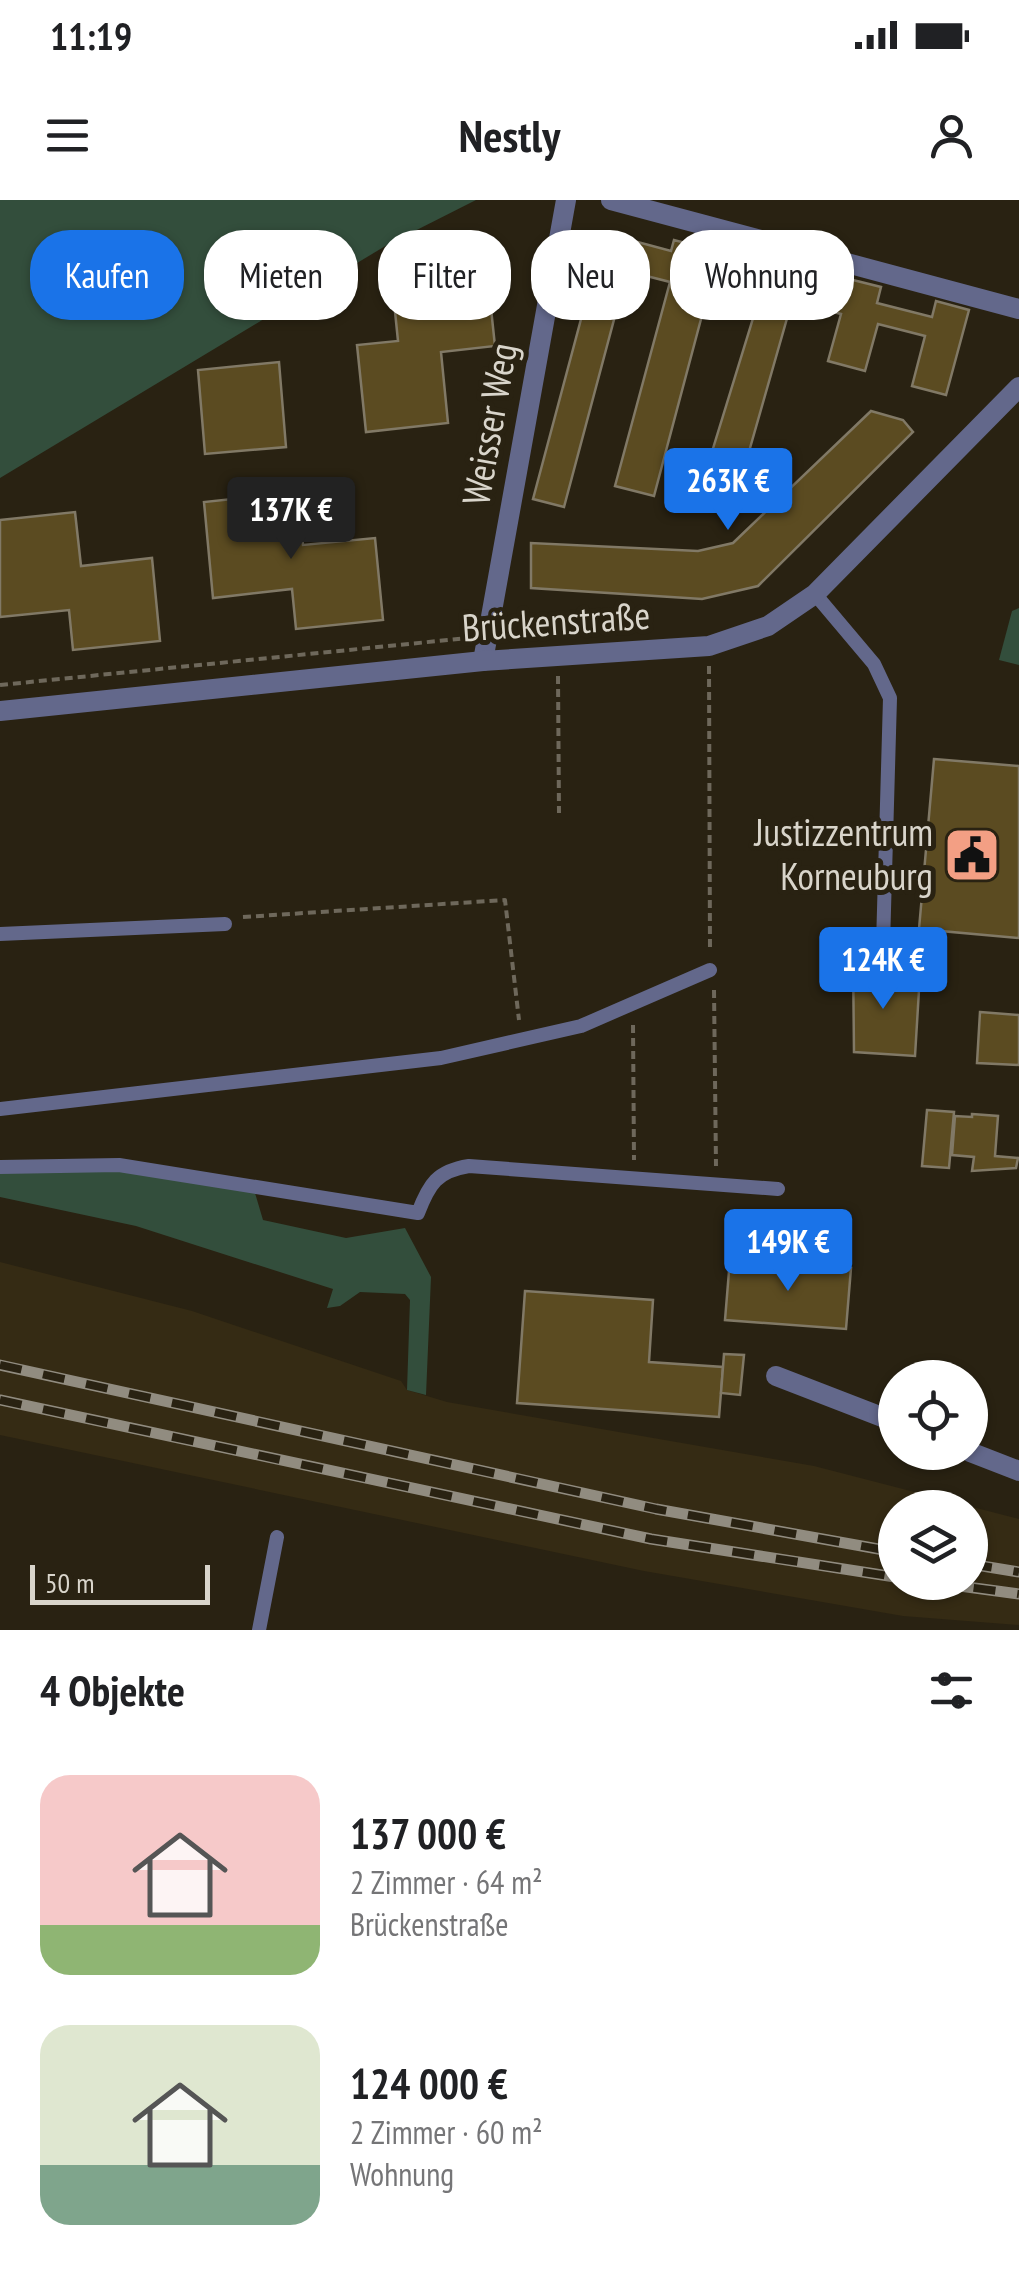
<!DOCTYPE html>
<html lang="de">
<meta charset="utf-8">
<style>
:root{--surface:#fff;--page:#f2f2f2;--text:#202124;--muted:#757577;--accent:#1a73e8}
body{margin:0;font-family:"PT Sans Narrow",sans-serif;background:var(--page);color:var(--text);height:100vh;display:flex;flex-direction:column;font-size:38px;white-space:nowrap}
*{box-sizing:border-box;margin:0}
p{font-size:32px;color:var(--muted)}
.icon{flex:none;width:55px;height:55px;fill:none;stroke:currentColor;stroke-width:2;stroke-linecap:round;stroke-linejoin:round}
.map{position:relative;height:1430px;overflow:hidden}
.side{display:flex;flex-direction:column;background:var(--surface);flex:1}
.side>*{flex:none}
.top-card{position:absolute;left:30px;top:30px;width:960px;height:90px;display:flex;gap:20px}
.controls{position:absolute;left:878px;top:1160px;display:grid;gap:20px}
.controls a{display:grid;place-items:center;width:110px;height:110px;border-radius:50%;background:var(--surface);box-shadow:0 2px 8px #0004;font-size:50px}
.scale{position:absolute;left:30px;bottom:25px;width:180px;box-sizing:border-box;padding-left:10px;border:5px solid #d9d5cb;border-top:0;font-size:28px;line-height:35px;white-space:nowrap;color:#d9d5cb;-webkit-text-stroke:8px #292212;paint-order:stroke}
.price{position:absolute;translate:-50% -85px;padding:0 22px;border-radius:10px;background:var(--accent);color:#fff;font-size:32px;line-height:65px;filter:drop-shadow(0 2px 5px #0008)}
.price::after{content:'';position:absolute;left:50%;top:60px;width:30px;height:22px;margin-left:-15px;background:inherit;clip-path:polygon(0 0,100% 0,50% 100%)}
.price.current{background:#222;color:#fff}
ul{padding:0;list-style:none}
li{display:flex;align-items:center;gap:30px;height:250px;padding:0 40px}
li span{display:grid;place-items:center;flex:none;width:280px;height:200px;border-radius:30px;color:#555}
li>.icon{margin-inline-start:auto}
span .icon{width:120px;height:120px;fill:#fffc;stroke-width:1}
li b{font-size:42px}
h2{display:flex;justify-content:space-between;align-items:center;height:120px;padding:0 40px;font-size:42px}
.tag{padding:0 35px;border-radius:40px;background:var(--surface);box-shadow:0 2px 8px #0004;font-size:35px;line-height:90px}
.tag.current{background:var(--accent);color:#fff}
.status{display:flex;justify-content:space-between;align-items:center;height:70px;padding:0 50px;background:var(--surface);direction:ltr}
.status svg{height:28px;fill:currentColor}
header{display:flex;justify-content:space-between;align-items:center;height:130px;padding:0 40px;background:var(--surface);font-size:45px;font-weight:700}
.map>svg:first-child{display:block}
.built{fill:#352b14;fill-rule:evenodd}
.green{fill:#334e3c}
.building{fill:#5b4b21;stroke:#817966;stroke-width:2.5}
.lines{fill:none;stroke-linecap:round;stroke-linejoin:round}
.path{stroke:#6e685b;stroke-width:4;stroke-dasharray:8 5;stroke-linecap:butt}
.service{stroke:#63688b;stroke-width:14}
.minor{stroke:#63688b;stroke-width:20}
.rail-casing{stroke:#918c80;stroke-width:11}
.rail{stroke:#292212;stroke-width:8;stroke-dasharray:22;stroke-linecap:butt}
.labels{text-anchor:middle;stroke-width:10;stroke-linejoin:round;paint-order:stroke}
.street-label{font-size:38px;fill:#d9d5cb;stroke:#292212}
.poi-label{font-size:38px;fill:#d9d5cb;stroke:#292212;text-anchor:end}
</style>
<div class="status"><b>11:19</b><svg viewBox="0 0 49 12"><path d="M0 12V9h3v3zM5 12V6h3v6zM10 12V3h3v9zM15 12V0h3v12zM26 1h20v11H26zM47 4h2v5h-2z"/></svg></div>
<header><svg class="icon" aria-label="menu" viewBox="0 0 24 24"><path d="M4 6h16M4 12h16M4 18h16"/></svg>Nestly<svg class="icon" aria-label="person" viewBox="0 0 24 24"><circle cx="12" cy="8" r="4"/><path d="M4 21q1-7 8-7t8 7"/></svg></header>
<div class="map">
<svg width="1019" height="1430" viewBox="0 0 1019 1430">
<rect width="100%" height="100%" fill="#292212"/>
<path class="built" d="M0,1062l192,49 209,70 6,9 40,12 367,64 205,53v106l-116,-9 -259,-45 -644,-136zM895,1308h75v74h-75z"/>
<g class="green">
<path d="M0,0h476l-89,45 -387,233z"/>
<path d="M1019,408v57l-20,-5 13,-49z"/>
<path d="M119,970l136,23 8,27 83,18 59,-10 26,49 -5,118 -19,-5 3,-90 -5,-6 -45,-2 -20,14 -13,2 6,-19 -197,-63 -136,-29v-26z"/>
</g>
<g class="building">
<path d="M604,33l67,18 3,-11 38,10 -3,11 46,12 5,-16 35,10 -3,12 53,14 4,-14 32,8 -4,16 55,14 4,-16 33,9 -23,85 -34,-9 13,-50 -47,-12 -13,47 -37,-10 13,-47 -49,-13 -50,175 -35,-8 51,-166 -49,-13 -55,207 -39,-10 55,-204 -43,-11 -63,236 -31,-8z"/>
<path d="M485,52l10,94 -54,6 7,71 -82,9 -9,-87 41,-4 -8,-79z"/>
<path d="M279,162l7,85 -81,7 -7,-84z"/>
<path d="M871,211l32,9 10,12 -155,154 -56,13 -171,-11v-45l167,8 35,-8z"/>
<path d="M298,292l5,53 72,-7 8,82 -87,9 -4,-40 -79,9 -9,-96z"/>
<path d="M75,312l6,54 71,-8 8,83 -87,9 -4,-40 -69,7v-97z"/>
<path d="M934,559l85,7v172l-100,-9z"/>
<path d="M853,755l18,1 -1,15 29,2 -1,16 21,1 -4,66 -61,-4z"/>
<path d="M980,812l39,3v50l-42,-2z"/>
<path d="M927,910l27,2 -5,56 -27,-2z"/>
<path d="M972,914l26,2 -3,40 23,2 -2,10 -44,3 2,-14 -22,-2 3,-39 17,1z"/>
<path d="M730,1059l121,9 -5,61 -121,-9z"/>
<path d="M525,1091l128,9 -4,62 74,5 -4,50 -202,-14z"/>
<path d="M724,1154l20,1 -4,40 -19,-2z"/>
</g>
<g class="lines">
<g class="path">
<path d="M709,466l1,285"/>
<path d="M558,476l1,137"/>
<path d="M0,485l468,-47"/>
<path d="M243,717l262,-17 14,120"/>
<path d="M714,790l2,176"/>
<path d="M633,825l1,135"/>
</g>
<g class="service">
<path d="M815,394l59,70 16,34 -7,247"/>
<path d="M0,734l225,-10"/>
<path d="M0,909l441,-51 140,-32 129,-56"/>
<path d="M0,967l119,-2 299,48c11,-29 19,-42 51,-47l309,23"/>
<path d="M259,1430l18,-93"/>
</g>
<g class="minor">
<path d="M611,0l408,109"/>
<path d="M483,461l83,-461"/>
<path d="M0,511l483,-50 226,-15 59,-20 47,-32 204,-207"/>
<path d="M776,1176l119,46"/>
<path d="M970,1252l49,19"/>
</g>
<g class="rail-casing">
<g id="rail">
<path d="M0,1165l656,144 239,43"/>
<path d="M0,1200l651,139 244,38"/>
<path d="M970,1364l49,8"/>
<path d="M930,1382l89,12"/>
</g>
</g>
<use href="#rail" class="rail"/>
</g>
<defs>
<g id="civic-square" transform="scale(2.875)"><rect x="-9" y="-9" width="18" height="18" rx="4" fill="#f39f84" stroke="#292212"/><path d="M-.6-6.5H3V-4.5H.6V-3L4-1V1h2V6H-6V1h2V-1L-.6-3ZM-1.2 2.5V6h2.4V2.5Z" fill="#111"/></g>
</defs>
<g fill-rule="evenodd">
<use href="#civic-square" x="972" y="655"/>
</g>
<g class="labels">
<g class="street-label">
<text transform="translate(490 224) rotate(-80)" y="13">Weisser Weg</text>
<text transform="translate(556 422) rotate(-4)" y="13">Brückenstraße</text>
</g>
<g class="poi-label">
<text x="933" y="646">Justizzentrum<tspan x="933" dy="44">Korneuburg</tspan></text>
</g>
</g>
</svg>
<div class="controls">
<a><svg class="icon" aria-label="locate" viewBox="0 0 24 24"><circle cx="12" cy="12" r="6"/><path d="M12 2v4M12 18v4M2 12h4M18 12h4"/></svg></a>
<a><svg class="icon" aria-label="layers" viewBox="0 0 24 24"><path d="M12 4l9 5-9 5-9-5zM3 14l9 5 9-5"/></svg></a>
</div>
<div class="scale">50 m</div>
<b class="price" style="left:728px;top:333px">263K €</b>
<b class="price current" style="left:291px;top:362px">137K €</b>
<b class="price" style="left:883px;top:812px">124K €</b>
<b class="price" style="left:788px;top:1094px">149K €</b>
<div class="top-card">
<a class="tag current">Kaufen</a>
<a class="tag">Mieten</a>
<a class="tag">Filter</a>
<a class="tag">Neu</a>
<a class="tag">Wohnung</a>
</div>
</div>
<section class="side">
<h2>4 Objekte<svg class="icon" aria-label="filters" viewBox="0 0 24 24"><path d="M4 7h16M4 17h16"/><circle cx="9" cy="7" r="2"/><circle cx="15" cy="17" r="2"/></svg></h2>
<ul>
<li><span style="background:linear-gradient(#f6c9c9 75%,#8fb573 0)"><svg class="icon" aria-label="home" viewBox="0 0 24 24"><path d="M3 11l9-7 9 7M6 9v11h12V9"/></svg></span><div><b>137 000 €</b><p>2 Zimmer · 64 m²</p><p>Brückenstraße</p></div></li>
<li><span style="background:linear-gradient(#dfe7d0 70%,#7fa58c 0)"><svg class="icon" aria-label="home" viewBox="0 0 24 24"><path d="M3 11l9-7 9 7M6 9v11h12V9"/></svg></span><div><b>124 000 €</b><p>2 Zimmer · 60 m²</p><p>Wohnung</p></div></li>
</ul>
</section>
